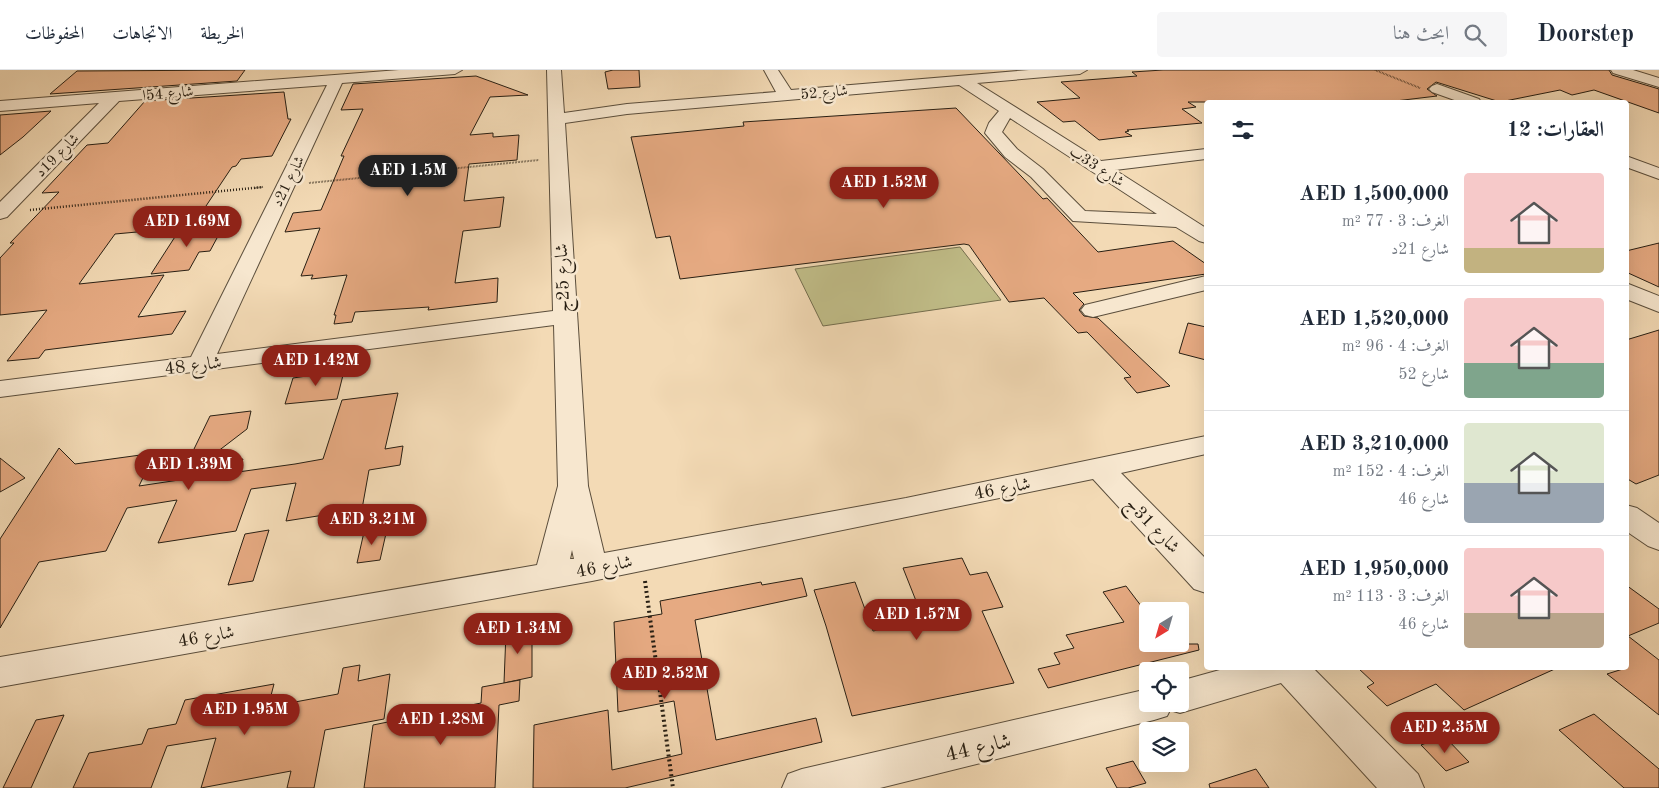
<!DOCTYPE html>
<html lang="ar">
<meta charset="utf-8">
<style>
:root{--surface:#fff;--page:#f6f6f7;--text:#1f2937;--muted:#747a83;--line:#e0e1e3;--accent:#8f2418}
body{margin:0;font-family:"Old Standard TT",Amiri,serif;background:var(--page);color:var(--text);direction:rtl;height:100vh;display:flex;flex-direction:column;font-size:19px;white-space:nowrap}
*{box-sizing:border-box;margin:0}
p{font-size:16px;color:var(--muted)}
.icon{flex:none;width:28px;height:28px;fill:none;stroke:currentColor;stroke-width:2;stroke-linecap:round;stroke-linejoin:round}
.map{position:relative;flex:1;overflow:hidden;direction:ltr}
.side{position:absolute;left:1204px;top:30px;width:425px;height:570px;display:flex;flex-direction:column;background:var(--surface);border-radius:5px;box-shadow:0 5px 20px #0002;direction:rtl}
.side>*{flex:none}
.needle{width:32px;rotate:217deg}
.buttons{position:absolute;left:1139px;top:532px;display:grid;gap:10px}
.buttons a{display:grid;place-items:center;width:50px;height:50px;border-radius:5px;background:var(--surface);box-shadow:0 5px 20px #0002;font-size:25px}
.price{position:absolute;translate:-50% -42px;padding:0 11px;border-radius:18px;background:var(--accent);color:#fff;font-size:16px;line-height:32px;filter:drop-shadow(0 1px 2px #0008)}
.price::after{content:'';position:absolute;left:50%;top:30px;width:15px;height:11px;margin-left:-8px;background:inherit;clip-path:polygon(0 0,100% 0,50% 100%)}
.price.selected{background:#222;color:#fff}
ul{padding:0;list-style:none}
li{display:flex;align-items:center;gap:15px;height:125px;padding:0 25px}
li+li{border-top:1px solid var(--line)}
li span{display:grid;place-items:center;flex:none;width:140px;height:100px;border-radius:5px;color:#555}
li>.icon{margin-inline-start:auto}
span .icon{width:60px;height:60px;fill:#fffc;stroke-width:1}
li b{font-size:21px}
h2{display:flex;justify-content:space-between;align-items:center;height:60px;padding:0 25px;font-size:21px}
header{display:flex;align-items:center;gap:30px;box-sizing:border-box;height:70px;padding:0 25px;background:var(--surface);border-bottom:1px solid var(--line)}
header strong{font-size:24px}
nav{display:flex;gap:28px;margin-inline-start:auto;font-size:18px}
.search{width:350px;height:45px;background:var(--page);display:flex;align-items:center;gap:12px;box-sizing:border-box;padding:0 18px;border-radius:5px;color:var(--muted);font-size:19px}
.map>svg:first-child{display:block}
.green{fill:#c1be89;stroke:#746e4e}
.building{fill:#e6aa82;stroke:#281f13}
.lines{fill:none;stroke-linecap:round;stroke-linejoin:round}
.minor-casing{stroke:#5b4e3c;stroke-width:2}
.path-far2{stroke:#281f13;stroke-width:2;stroke-dasharray:0.5 1;stroke-linecap:butt}
.path-far1{stroke:#281f13;stroke-width:2.5;stroke-dasharray:1 2;stroke-linecap:butt}
.path{stroke:#281f13;stroke-width:4;stroke-dasharray:2 3;stroke-linecap:butt}
.minor{fill:#f7e7cf;fill-rule:evenodd}
.labels{text-anchor:middle;stroke-width:5;stroke-linejoin:round;paint-order:stroke}
.far-street-label{font-size:15px;fill:#281f13;stroke:#f7e7cf}
.street-label{font-size:18px;fill:#281f13;stroke:#f7e7cf}
.near-street-label{font-size:21px;fill:#281f13;stroke:#f7e7cf}
</style>
<header>
<strong>Doorstep</strong>
<div class="search"><svg class="icon" aria-label="search" viewBox="0 0 24 24"><circle cx="10" cy="10" r="6"/><path d="M15 15l6 6"/></svg>ابحث هنا</div>
<nav><a>الخريطة</a><a>الاتجاهات</a><a>المحفوظات</a></nav>
</header>
<div class="map">
<svg width="1659" height="718" viewBox="0 0 1659 718">
<rect width="100%" height="100%" fill="#f3dab5"/>
<filter id="stains"><feTurbulence type="fractalNoise" baseFrequency=".004" numOctaves="4"/><feColorMatrix values="0 0 0 0 .2 0 0 0 0 .09 0 0 0 0 .02 0 0 0 .5 -.17"/></filter>
<radialGradient id="worn" r=".72"><stop offset=".6" stop-color="#630" stop-opacity="0"/><stop offset="1" stop-color="#630" stop-opacity=".3"/></radialGradient>
<path class="green" d="M960,177l41,53 -178,26 -28,-57z"/>
<g class="building">
<path d="M245,0l-8,11 -187,13 27,-23z"/>
<path d="M613,0h26l1,17 -32,2 -3,-17z"/>
<path d="M1163,0h446l3,5 47,14v24l-65,-23 -22,5 -12,-5 -60,12 -64,-20 -9,7 10,7 -50,6h-199l8,5 -14,2 20,14 -75,7 2,1 -4,1 7,4 -33,4 -24,-19 -12,1 -26,-20 43,-4 -19,-16 76,-6 -5,-4z"/>
<path d="M476,6l52,19 -38,2 -20,38 23,-2v4l26,-2 -2,25 -48,4 -5,37 40,-4 -4,30 -37,4 -8,52 43,-5 -1,24 -69,8 1,-3 -74,5 -3,10 -18,2 2,-9h-2l13,-40 -36,4 2,-4 -12,1 19,-48 -35,4 8,-19 28,-3 23,-54h-3l22,-47 -22,1 12,-26z"/>
<path d="M284,22l4,27h3l-19,37 -31,3 -5,7 -4,1 -40,60 -77,7 -36,50 85,-9 -26,42 48,-6 -14,23 -127,16 -6,8 -32,3 40,-51 -47,5v-57l14,-15h-4l49,-51 -17,1 45,-48 21,-2 37,-42z"/>
<path d="M956,38l87,91 4,-1 51,54 75,-11 33,23v10l-133,19 11,11 -5,6 5,6 14,2 72,68 -33,7 -13,-15 7,-1 -44,-45 -9,1 -34,-35 -35,4 -40,-57 -5,-1 -284,35 -10,-43 -14,2 -25,-101 113,-11 -1,-4z"/>
<path d="M51,41l-28,26 -23,18v-40z"/>
<path d="M224,155l-14,26 -11,1 -10,18 -38,4 29,-45z"/>
<path d="M1659,173v44l-33,-15v-21z"/>
<path d="M1188,253l18,4v33l-27,-7z"/>
<path d="M1659,260v145l-23,9 -10,-6v-138z"/>
<path d="M345,297l-8,32 -52,5 8,-26 27,-4 1,-4z"/>
<path d="M398,323l-13,56 18,-3 -3,19 -31,5 -7,39 -76,12 10,-38 -45,6 -15,42 -78,12 19,-43 -50,8 -21,43 -67,11 -39,66v-89l59,-91 16,16 80,-11 -16,33 40,-6 31,-64 41,-5 -4,18 -47,36 43,-6 -5,13 57,-8 28,-5 19,-59z"/>
<path d="M0,388l25,20 -25,14z"/>
<path d="M387,459l-7,31 -23,3 7,-31z"/>
<path d="M269,460l-16,51 -25,4 17,-51z"/>
<path d="M962,488l8,17 17,-3 16,35 -21,4 32,72 -162,33 -26,-90 -12,-36 41,-8 18,49 51,-10 -21,-53z"/>
<path d="M802,508l5,18 -112,24 21,120 100,-22 6,24 -197,46h-92l1,-63 74,-15 4,60 70,-16 -8,-53 -56,11 -4,-90 48,-8 -2,-13 101,-19 1,3z"/>
<path d="M1626,515l33,24v14l-31,13 31,24v55l-52,-41 19,-6z"/>
<path d="M1126,516l22,29v29h50l1,6 -151,38 -10,-19 22,-5 -6,-11 20,-5 -8,-13 58,-13 -21,-30z"/>
<path d="M532,557v50l-28,6 2,-51z"/>
<path d="M360,595l-2,16 32,-7 -6,45 -59,11 -11,58h-27l4,-17 -90,17 15,-50 -49,8 -16,42h-78l16,-35 53,-9 6,-15 28,-5 9,-24 89,-16 -6,23 70,-13 5,-26z"/>
<path d="M1358,598h199l-93,42 -28,-26 -49,22 -20,-19 7,-4z"/>
<path d="M520,610l-1,21 -20,4 -4,83h-131l9,-63 108,-22 1,-16z"/>
<path d="M1594,644l65,55v19h-35l-65,-58z"/>
<path d="M64,645l-33,73h-28l33,-68z"/>
<path d="M1444,666l25,26 -23,9 -25,-26z"/>
<path d="M1133,691l13,22 -18,5h-11l-11,-20z"/>
<path d="M1256,699l13,19h-59l-1,-4z"/>
</g>
<g class="lines">
<g class="minor-casing">
<g id="minor">
<path d="M399,0h63l-7,4 -113,9 -125,271 336,-43 -6,-241h14l3,43 63,-9 149,-12 -12,-22h14l13,20 238,-20h58l-7,4 -103,9 124,78 105,-12v10l-91,11 91,58v15l-7,-2 -23,-14 -103,-6 -42,-44 -26,-20 -20,-24 4,-10 10,-12 -40,-26 -332,29 -62,9 23,363 16,67 302,-55 300,-62v18l-85,19 85,86v34l-12,-4 -101,-110 -501,102 -592,106v-30l537,-92 21,-79 -4,-161 -554,72v-16l191,-24 136,-272 -208,16 -112,116 -7,2v-17l99,-99 -99,8v-10zM1010,48l147,96 -72,-3 -42,-42 -26,-20 -15,-17zM572,480l2,9h-4z"/>
<path d="M1611,0h22l26,8v9l-46,-14z"/>
<path d="M1437,14l42,15 2,3h-21l-28,-10 -3,-3 3,-3z"/>
<path d="M1626,86l33,12v11l-33,-12z"/>
<path d="M1206,206v14l-113,27 -8,-2 -4,-5 4,-5z"/>
<path d="M1626,213l33,13v16l-33,-13z"/>
<path d="M1626,435l11,3 22,15v27l-11,-4 -22,-15z"/>
<path d="M1227,598h86l105,106 6,14h-47l-96,-105 -101,30 -10,-3 -3,6 -13,4 -274,68h-98l6,-14 14,-5 346,-80v15h32v-23z"/>
</g>
</g>
<g class="path-far2">
<path d="M1375,0l45,18"/>
<path d="M309,113l230,-23"/>
<path d="M255,118l8,-1"/>
</g>
<path class="path-far1" d="M30,140l233,-23"/>
<path class="path" d="M645,511l28,207"/>
<use href="#minor" class="minor"/>
</g>
<g class="labels">
<g class="far-street-label">
<text transform="translate(824 22) rotate(-5)" y="5">شارع 52</text>
<text transform="translate(168 23) rotate(-5)" y="5">شارع 54ا</text>
<text transform="translate(57 85) rotate(-45)" y="5">شارع 19د</text>
<text transform="translate(1097 96) rotate(33)" y="5">شارع 33ب</text>
<text transform="translate(288 111) rotate(-64)" y="5">شارع 21د</text>
</g>
<g class="street-label">
<text transform="translate(562 208) rotate(-92)" y="6">شارع 25ج</text>
<text transform="translate(193 295) rotate(-7)" y="6">شارع 48</text>
<text transform="translate(1002 418) rotate(-11)" y="6">شارع 46</text>
<text transform="translate(1153 455) rotate(46)" y="6">شارع 31ج</text>
<text transform="translate(604 496) rotate(-11)" y="6">شارع 46</text>
<text transform="translate(206 566) rotate(-10)" y="6">شارع 46</text>
</g>
<g class="near-street-label">
<text transform="translate(978 677) rotate(-13)" y="7">شارع 44</text>
</g>
</g>
<rect width="100%" height="100%" filter="url(#stains)"/>
<rect width="100%" height="100%" fill="url(#worn)"/>
</svg>
<div class="buttons">
<a><svg class="needle" viewBox="-14 -14 28 28"><path d="M0-13l5 13h-10z" fill="#e53935"/><path d="M0 13l5-13h-10z" fill="#747a83"/></svg></a>
<a><svg class="icon" aria-label="locate" viewBox="0 0 24 24"><circle cx="12" cy="12" r="6"/><path d="M12 2v4M12 18v4M2 12h4M18 12h4"/></svg></a>
<a><svg class="icon" aria-label="layers" viewBox="0 0 24 24"><path d="M12 4l9 5-9 5-9-5zM3 14l9 5 9-5"/></svg></a>
</div>
<b class="price selected" style="left:408px;top:127px">AED 1.5M</b>
<b class="price" style="left:884px;top:139px">AED 1.52M</b>
<b class="price" style="left:187px;top:178px">AED 1.69M</b>
<b class="price" style="left:316px;top:317px">AED 1.42M</b>
<b class="price" style="left:189px;top:421px">AED 1.39M</b>
<b class="price" style="left:372px;top:476px">AED 3.21M</b>
<b class="price" style="left:917px;top:571px">AED 1.57M</b>
<b class="price" style="left:518px;top:585px">AED 1.34M</b>
<b class="price" style="left:665px;top:630px">AED 2.52M</b>
<b class="price" style="left:245px;top:666px">AED 1.95M</b>
<b class="price" style="left:441px;top:676px">AED 1.28M</b>
<b class="price" style="left:1445px;top:684px">AED 2.35M</b>
<section class="side">
<h2>العقارات: 12<svg class="icon" aria-label="filters" viewBox="0 0 24 24"><path d="M4 7h16M4 17h16"/><circle cx="9" cy="7" r="2"/><circle cx="15" cy="17" r="2"/></svg></h2>
<ul>
<li><span style="background:linear-gradient(#f6c9c9 75%,#c2b280 0)"><svg class="icon" aria-label="home" viewBox="0 0 24 24"><path d="M3 11l9-7 9 7M6 9v11h12V9"/></svg></span><div><b>AED 1,500,000</b><p>الغرف: 3 · 77 m²</p><p>شارع 21د</p></div></li>
<li><span style="background:linear-gradient(#f6c9c9 65%,#7fa58c 0)"><svg class="icon" aria-label="home" viewBox="0 0 24 24"><path d="M3 11l9-7 9 7M6 9v11h12V9"/></svg></span><div><b>AED 1,520,000</b><p>الغرف: 4 · 96 m²</p><p>شارع 52</p></div></li>
<li><span style="background:linear-gradient(#dfe7d0 60%,#9aa5b1 0)"><svg class="icon" aria-label="home" viewBox="0 0 24 24"><path d="M3 11l9-7 9 7M6 9v11h12V9"/></svg></span><div><b>AED 3,210,000</b><p>الغرف: 4 · 152 m²</p><p>شارع 46</p></div></li>
<li><span style="background:linear-gradient(#f6c9c9 65%,#b9a48a 0)"><svg class="icon" aria-label="home" viewBox="0 0 24 24"><path d="M3 11l9-7 9 7M6 9v11h12V9"/></svg></span><div><b>AED 1,950,000</b><p>الغرف: 3 · 113 m²</p><p>شارع 46</p></div></li>
</ul>
</section>
</div>
